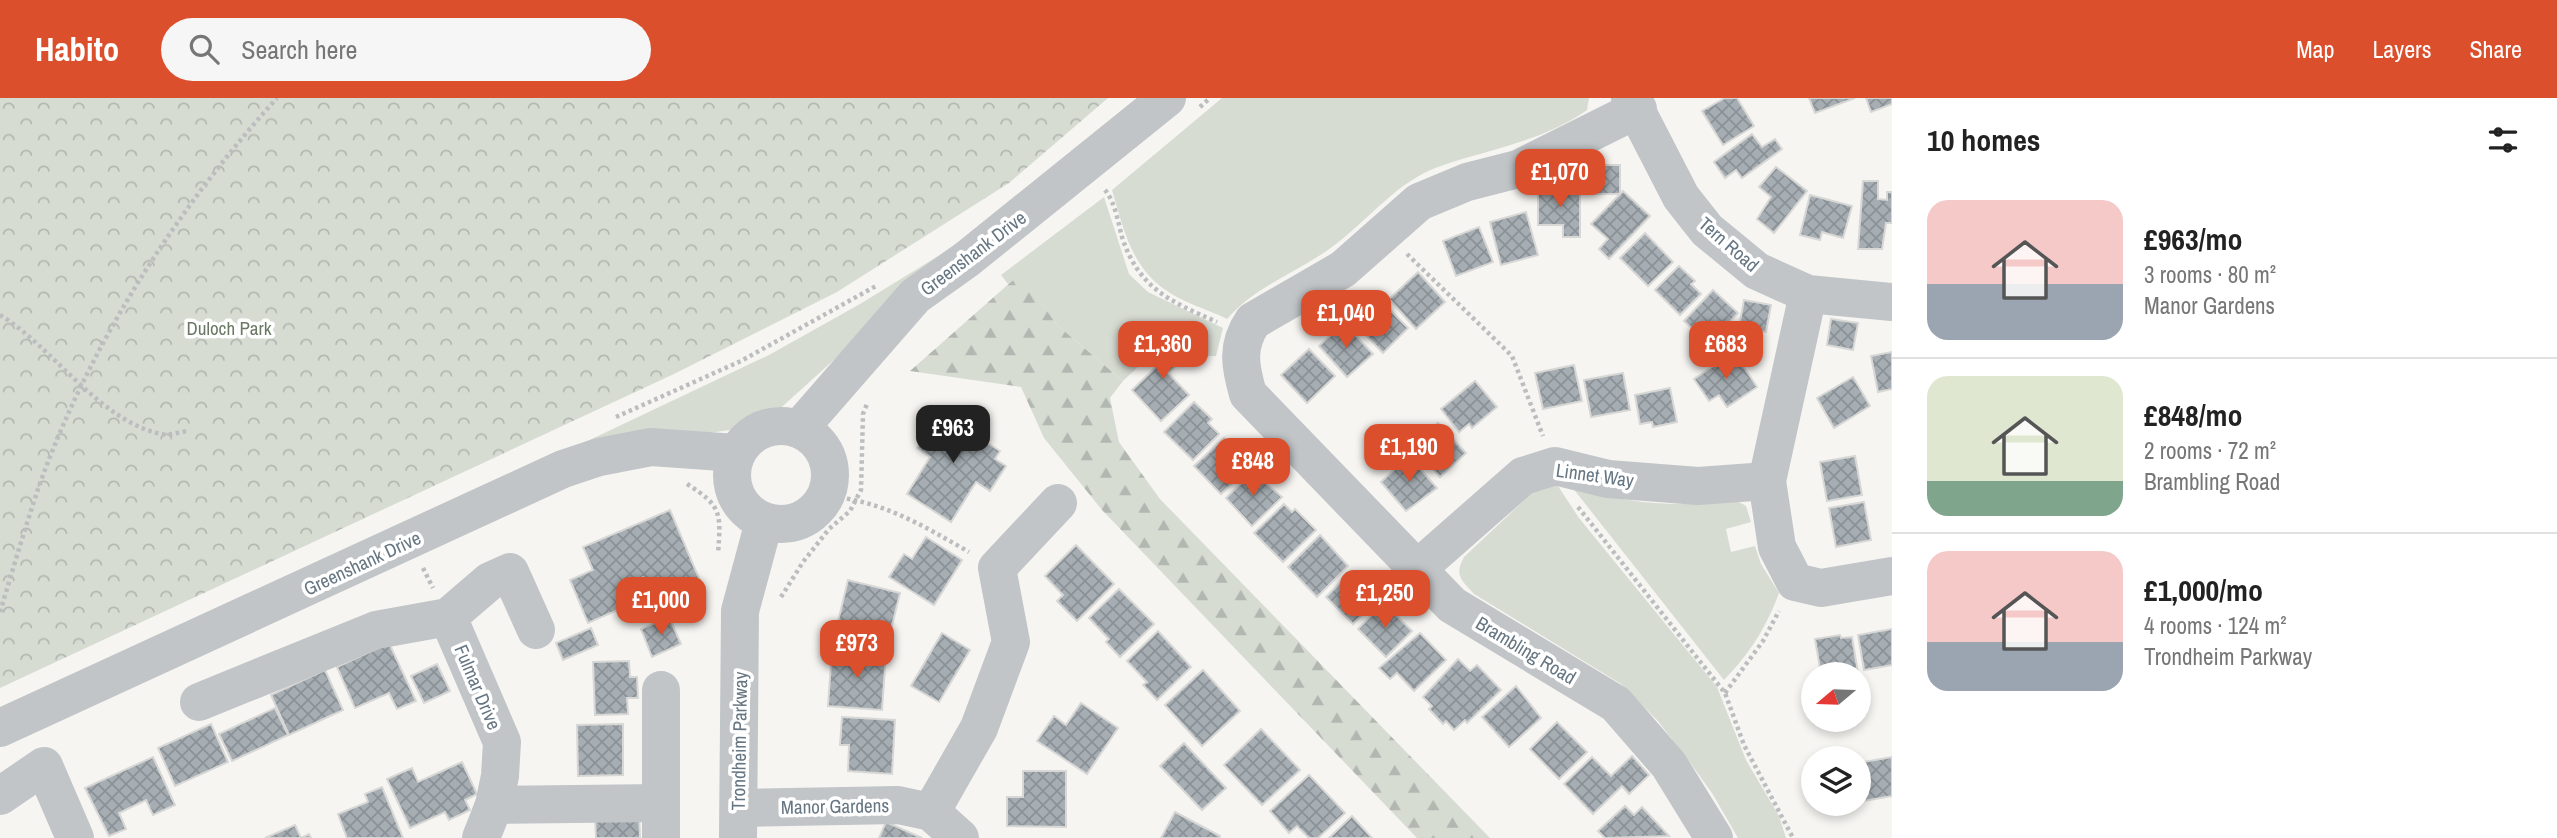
<!DOCTYPE html>
<meta charset="utf-8">
<style>
:root{--surface:#fff;--page:#f6f6f6;--text:#222;--muted:#767676;--line:#e0e0e0;--accent:#db4f2c}
body{margin:0;font-family:"Archivo Narrow",sans-serif;background:var(--page);color:var(--text);height:100vh;display:flex;flex-direction:column;font-size:26px;white-space:nowrap}
*{box-sizing:border-box;margin:0}
p{font-size:23px;color:var(--muted)}
.icon{flex:none;width:38px;height:38px;fill:none;stroke:currentColor;stroke-width:2;stroke-linecap:round;stroke-linejoin:round}
.map{position:relative;flex:1;overflow:hidden}
.panel{display:flex;flex-direction:column;background:var(--surface);width:665px}
.panel>*{flex:none}
.needle{width:46px;rotate:251deg}
.fabs{position:absolute;left:1801px;top:564px;display:grid;gap:14px}
.fabs a{display:grid;place-items:center;width:70px;height:70px;border-radius:50%;background:var(--surface);box-shadow:0 4px 10px #0003;font-size:35px}
.price{position:absolute;translate:-50% -60px;padding:0 16px;border-radius:14px;background:var(--accent);color:#fff;font-size:23px;line-height:46px;filter:drop-shadow(0 2px 4px #0008)}
.price::after{content:'';position:absolute;left:50%;top:42px;width:21px;height:16px;margin-left:-10px;background:inherit;clip-path:polygon(0 0,100% 0,50% 100%)}
.price.active{background:#222;color:#fff}
ul{padding:0;list-style:none}
li{display:flex;align-items:center;gap:21px;height:175px;padding:0 35px}
li+li{border-top:2px solid var(--line)}
li span{display:grid;place-items:center;flex:none;width:196px;height:140px;border-radius:21px;color:#555}
li>.icon{margin-inline-start:auto}
span .icon{width:84px;height:84px;fill:#fffc;stroke-width:1}
li b{font-size:30px}
h2{display:flex;justify-content:space-between;align-items:center;height:84px;padding:0 35px;font-size:30px}
header{display:flex;align-items:center;gap:42px;box-sizing:border-box;height:98px;padding:0 35px;background:var(--accent);color:#fff}
header strong{font-size:33px}
nav{display:flex;gap:38px;margin-inline-start:auto;font-size:24px}
.search{width:490px;height:63px;background:var(--page);display:flex;align-items:center;gap:18px;box-sizing:border-box;padding:0 24px;border-radius:38px;color:var(--muted);font-size:26px}
main{display:flex;flex:1;min-height:0}
.map>svg:first-child{display:block}
.grass{fill:#d7dcd3}
.forest{fill:url(#forest-firs)}
.park{fill:url(#park-crowns)}
.building{fill:url(#building-cross-hatch);stroke:#d7d7d5;stroke-width:2}
.lines{fill:none;stroke-linecap:round;stroke-linejoin:round}
.path{stroke:#bbbdbf;stroke-width:4.5;stroke-dasharray:3.5 3.5;stroke-linecap:butt}
.minor{stroke:#c1c5c8;stroke-width:38}
.labels{text-anchor:middle;stroke-width:7;stroke-linejoin:round;paint-order:stroke}
.street-label{font-size:19px;fill:#667682;stroke:#fff}
.park-label{font-size:19px;fill:#697964;stroke:#fff}
</style>
<header>
<strong>Habito</strong>
<div class="search"><svg class="icon" aria-label="search" viewBox="0 0 24 24"><circle cx="10" cy="10" r="6"/><path d="M15 15l6 6"/></svg>Search here</div>
<nav><a>Map</a><a>Layers</a><a>Share</a></nav>
</header>
<main>
<div class="map">
<svg width="1892" height="740" viewBox="0 0 1892 740">
<defs>
<pattern id="forest-firs" width="22" height="20" patternUnits="userSpaceOnUse" patternTransform="scale(1.75)"><rect width="22" height="20" fill="#d7dcd3"/><path d="M5 1l3.5 6h-7zM16 11l3.5 6h-7z" fill="#b2b7b1"/></pattern>
<pattern id="park-crowns" width="20" height="18" patternUnits="userSpaceOnUse" patternTransform="scale(1.75)"><rect width="20" height="18" fill="#d7dcd3"/><path d="M2 6a3 3 0 1 1 6 0M12 15a3 3 0 1 1 6 0" fill="none" stroke="#b2b7b1"/></pattern>
<pattern id="building-cross-hatch" width="8" height="8" patternUnits="userSpaceOnUse" patternTransform="scale(1.75)"><rect width="8" height="8" fill="#a6aeb3"/><path d="M0 0l8 8M0 8l8-8" fill="none" stroke="#8b9297"/></pattern>
</defs>
<rect width="100%" height="100%" fill="#f6f5f2"/>
<g class="grass">
<path d="M1222,0h367l-2,12c-45,32 -99,39 -149,57 -41,15 -68,51 -102,77 -36,28 -78,40 -109,75 -20,-10 -46,-17 -63,-30 -33,-23 -41,-62 -52,-99z"/>
<path d="M1104,99l25,77 19,18 75,36 -7,28h-29l-19,-18 -45,43 -67,-57 -35,-50 -13,10 -7,-9z"/>
<path d="M948,152l2,5 -176,159 -30,14 -184,26 209,-99 91,-51z"/>
<path d="M1548,387l10,1 21,32 138,169 29,73 33,56 7,22h-48l-26,-45 -26,-36 -29,-37 -36,-36 -147,-90c-13,-14 -20,-19 -10,-37l69,-65z"/>
<path d="M1572,389c41,12 78,18 120,17 18,-1 39,-9 54,2l5,16 -25,7 5,23 24,-6 6,18 18,29c-13,35 -29,60 -55,87z"/>
</g>
<path class="forest" d="M1021,175l35,51 67,57 -13,17 9,44 41,57 330,339h-73l-315,-328 -58,-72 -23,-51 -111,-16z"/>
<path class="park" d="M0,0h1108l-99,85 -172,109 -163,82 -674,314z"/>
<g class="building">
<path d="M1725,0h12l17,28 -31,19 -21,-34z"/>
<path d="M1809,0h46l-40,15z"/>
<path d="M1866,0h26v6l-21,8z"/>
<path d="M1752,36l10,13 13,-8 7,10 -40,29 -6,-8 -11,8 -11,-16z"/>
<rect x="1592" y="67" width="28" height="29"/>
<path d="M1776,69l31,24 -33,42 -17,-14 14,-22 -12,-10z"/>
<path d="M1863,83h15v18l9,1v-8h5v31h-6l-4,26h-24z"/>
<path d="M1538,89l42,1v49h-17v-12h-25z"/>
<path d="M1623,93l27,25 -41,43 -10,-10 9,-10 -17,-15z"/>
<path d="M1810,97l42,11 -9,32 -21,-6 -2,8 -20,-5z"/>
<path d="M1526,114l12,43 -37,10 -11,-43z"/>
<path d="M1479,129l14,35 -37,14 -13,-35z"/>
<path d="M1645,135l28,29 -25,24 -28,-28z"/>
<path d="M1679,168l16,15 -4,3 10,10 -21,21 -25,-25z"/>
<path d="M1418,174l27,30 -29,27 -27,-30z"/>
<path d="M1713,192l25,23 -29,31 -25,-23z"/>
<path d="M1378,200l30,30 -25,25 -30,-31z"/>
<path d="M1744,202l27,5 -5,27 -27,-5z"/>
<path d="M1831,221l27,4 -5,27 -26,-5z"/>
<path d="M1344,225l29,31 -26,23 -28,-31z"/>
<path d="M1170,238l18,18 -20,19 21,22 -28,26 -29,-31 27,-26 -8,-9z"/>
<path d="M1309,251l26,27 -28,27 -26,-28z"/>
<path d="M1734,254l23,35 -30,20 -8,-12 -10,6 -15,-22z"/>
<path d="M1892,254v37l-14,3 -7,-36z"/>
<path d="M1574,267l8,36 -39,8 -8,-36z"/>
<path d="M1623,275l7,37 -39,7 -7,-37z"/>
<path d="M1853,279l17,29 -36,22 -17,-30z"/>
<path d="M1475,283l22,26 -25,21 -3,-4 -10,8 -18,-23z"/>
<path d="M1670,290l7,34 -24,5 -1,-5 -12,2 -5,-29z"/>
<path d="M1194,304l18,17 -4,4 11,11 -26,26 -29,-28z"/>
<path d="M932,310l68,43 -5,8 11,7 -16,25 -14,-9 -25,40 -44,-28 23,-37 -13,-9 8,-12 -8,-5z"/>
<path d="M1438,325l28,30 -26,24 -28,-31z"/>
<path d="M1224,340l27,27 -30,29 -27,-28z"/>
<path d="M1409,358l28,32 -31,23 -25,-29z"/>
<path d="M1855,358l7,39 -35,6 -7,-39z"/>
<path d="M1253,374l29,25 -30,29 -26,-28z"/>
<path d="M1864,404l7,38 -35,7 -7,-39z"/>
<path d="M1284,406l8,8 3,-3 21,21 -33,32 -29,-29z"/>
<path d="M670,412l31,73 -47,20 -11,-26 -22,10 8,18 -41,18 -18,-43 23,-10 -10,-23z"/>
<path d="M1320,437l28,31 -31,31 -29,-30z"/>
<path d="M926,439l36,23 -28,45 -45,-28 15,-23 8,5z"/>
<path d="M1076,447l38,39 -37,37 -20,-20 6,-6 -18,-19z"/>
<path d="M1352,473l11,11 4,-4 16,16 -30,30 -27,-27z"/>
<path d="M848,482l52,13 -13,53 -52,-12z"/>
<path d="M1119,491l35,35 -34,33 -14,-15 3,-3 -20,-21z"/>
<path d="M1384,505l28,28 -26,26 -28,-28z"/>
<path d="M669,519l12,27 -29,13 -11,-28z"/>
<path d="M591,530l7,17 -35,15 -7,-17z"/>
<path d="M1892,531v36l-28,5 -6,-35z"/>
<path d="M1158,533l33,36 -34,33 -14,-15 4,-3 -20,-21z"/>
<path d="M942,535l28,17 -31,52 -28,-16z"/>
<path d="M1420,535l26,27 -32,31 -17,-18 -7,6 -11,-11z"/>
<path d="M1840,537l1,3 11,-1 6,36 -37,1 -6,-35z"/>
<path d="M389,545l27,58 -19,8 -8,-16 -34,15 -18,-41z"/>
<path d="M832,551l54,4 -4,57 -54,-4z"/>
<path d="M1458,561l12,12 7,-6 24,25 -34,33 -2,-3 -11,10 -8,-9 -3,3 -14,-15 3,-3 -9,-9z"/>
<path d="M629,563l1,16h7l1,21h-11l1,16 -33,1 -2,-53z"/>
<path d="M437,566l13,27 -26,12 -13,-27z"/>
<path d="M325,572l18,40 -54,25 -18,-40z"/>
<path d="M1203,572l37,41 -38,35 -37,-41z"/>
<path d="M1516,588l25,32 -32,29 -27,-30z"/>
<path d="M1081,605l37,25 -31,46 -50,-33 17,-25 12,9z"/>
<path d="M275,610l13,27 -56,26 -13,-27z"/>
<path d="M842,619l53,3 -3,54 -44,-3 1,-26h-9z"/>
<path d="M1557,624l30,30 -28,27 -29,-30z"/>
<path d="M211,626l17,38 -53,24 -17,-38z"/>
<path d="M623,626v51l-45,1 -1,-51z"/>
<path d="M1261,631l39,41 -38,35 -38,-40z"/>
<path d="M1184,645l42,45 -24,22 -42,-44z"/>
<path d="M1632,658l17,19 -20,19 -7,-8 -29,28 -29,-30 28,-27 19,19z"/>
<path d="M153,659l22,48 -22,10 -7,-15 -27,13 7,16 -17,7 -24,-48z"/>
<path d="M1892,659v39l-34,6v-39z"/>
<path d="M462,664l15,32 -12,6 5,10 -21,10 -4,-8 -35,16 -23,-49 25,-11 6,14z"/>
<path d="M1023,673h43v56l-59,-1v-29h16z"/>
<path d="M1309,677l36,38 -27,25h-9l-12,-12 -8,7 -19,-22z"/>
<path d="M382,689l21,51h-56l-9,-24 30,-12 -3,-8z"/>
<path d="M1625,708l9,9 8,-8 27,29 -64,2 -7,-7z"/>
<path d="M1175,714l45,24 -1,2h-58z"/>
<path d="M639,717l1,23h-44l-1,-21z"/>
<path d="M1352,718l20,22h-43z"/>
<path d="M886,724l36,16h-43z"/>
<path d="M295,727l6,13 8,-4 2,4h-46z"/>
</g>
<g class="lines">
<g class="path">
<path d="M1200,9l10,-9"/>
<path d="M1105,92c10,12 13,32 17,47 17,52 48,64 95,85"/>
<path d="M1407,156l105,102 31,80"/>
<path d="M0,217c53,32 99,106 161,119 8,2 18,-2 27,-3"/>
<path d="M616,319l125,-56 135,-75"/>
<path d="M687,386c35,22 34,29 31,70"/>
<path d="M826,398c55,4 96,29 143,56"/>
<path d="M1578,409l147,186 19,52 49,93"/>
<path d="M423,470l10,20"/>
<path d="M781,499l22,-35 26,-33 21,-18 11,-21 2,-76 4,-10"/>
<path d="M0,514c14,-46 27,-92 43,-137 51,-137 136,-269 234,-377"/>
<path d="M1725,595l38,-52 16,-30"/>
</g>
<g class="minor">
<path d="M1630,0l51,99 26,33 50,41 51,23 84,8"/>
<path d="M1638,11l-120,60 -51,13 -48,20 -76,67 -90,52c-17,25 -13,45 -5,73l204,211 164,99 53,61 45,73"/>
<path d="M1808,196l-41,187 10,66 18,35 26,6 71,-12"/>
<circle cx="781" cy="377" r="49"/>
<path d="M799,331l116,-133 52,-37 200,-161"/>
<path d="M1416,472l107,-94 32,-10 53,13 90,7 69,-5"/>
<path d="M448,519l54,125 -2,34 -6,29 -13,33"/>
<path d="M661,592v148"/>
<path d="M199,604l177,-72 72,-13 42,-36 20,-9 26,58"/>
<path d="M0,630l563,-259 36,-12 52,-10 85,6"/>
<path d="M0,698l44,-30 31,72"/>
<path d="M494,707l167,-2"/>
<path d="M739,710l159,-3 33,7 29,26"/>
<path d="M931,714l48,-84 32,-86 -14,-74 61,-65"/>
<path d="M738,740l2,-227 24,-89"/>
</g>
</g>
<g class="labels">
<g class="street-label">
<text transform="translate(1729 146) rotate(41)" y="7">Tern Road</text>
<text transform="translate(973 155) rotate(-37)" y="7">Greenshank Drive</text>
<text transform="translate(1595 377) rotate(8)" y="7">Linnet Way</text>
<text transform="translate(362 465) rotate(-25)" y="7">Greenshank Drive</text>
<text transform="translate(1526 552) rotate(31)" y="7">Brambling Road</text>
<text transform="translate(478 589) rotate(67)" y="7">Fulmar Drive</text>
<text transform="translate(739 643) rotate(-89)" y="7">Trondheim Parkway</text>
<text transform="translate(835 708) rotate(-1)" y="7">Manor Gardens</text>
</g>
<g class="park-label">
<text x="229" y="237">Duloch Park</text>
</g>
</g>
</svg>
<div class="fabs">
<a><svg class="needle" viewBox="-14 -14 28 28"><path d="M0-13l5 13h-10z" fill="#e53935"/><path d="M0 13l5-13h-10z" fill="#767676"/></svg></a>
<a><svg class="icon" aria-label="layers" viewBox="0 0 24 24"><path d="M12 4l9 5-9 5-9-5zM3 14l9 5 9-5"/></svg></a>
</div>
<b class="price" style="left:1560px;top:111px">£1,070</b>
<b class="price" style="left:1346px;top:252px">£1,040</b>
<b class="price" style="left:1163px;top:283px">£1,360</b>
<b class="price" style="left:1726px;top:283px">£683</b>
<b class="price active" style="left:953px;top:367px">£963</b>
<b class="price" style="left:1409px;top:386px">£1,190</b>
<b class="price" style="left:1253px;top:400px">£848</b>
<b class="price" style="left:1385px;top:532px">£1,250</b>
<b class="price" style="left:661px;top:539px">£1,000</b>
<b class="price" style="left:857px;top:582px">£973</b>
</div>
<section class="panel">
<h2>10 homes<svg class="icon" aria-label="filters" viewBox="0 0 24 24"><path d="M4 7h16M4 17h16"/><circle cx="9" cy="7" r="2"/><circle cx="15" cy="17" r="2"/></svg></h2>
<ul>
<li><span style="background:linear-gradient(#f6c9c9 60%,#9aa5b1 0)"><svg class="icon" aria-label="home" viewBox="0 0 24 24"><path d="M3 11l9-7 9 7M6 9v11h12V9"/></svg></span><div><b>£963/mo</b><p>3 rooms · 80 m²</p><p>Manor Gardens</p></div></li>
<li><span style="background:linear-gradient(#dfe7d0 75%,#7fa58c 0)"><svg class="icon" aria-label="home" viewBox="0 0 24 24"><path d="M3 11l9-7 9 7M6 9v11h12V9"/></svg></span><div><b>£848/mo</b><p>2 rooms · 72 m²</p><p>Brambling Road</p></div></li>
<li><span style="background:linear-gradient(#f6c9c9 65%,#9aa5b1 0)"><svg class="icon" aria-label="home" viewBox="0 0 24 24"><path d="M3 11l9-7 9 7M6 9v11h12V9"/></svg></span><div><b>£1,000/mo</b><p>4 rooms · 124 m²</p><p>Trondheim Parkway</p></div></li>
</ul>
</section>
</main>
